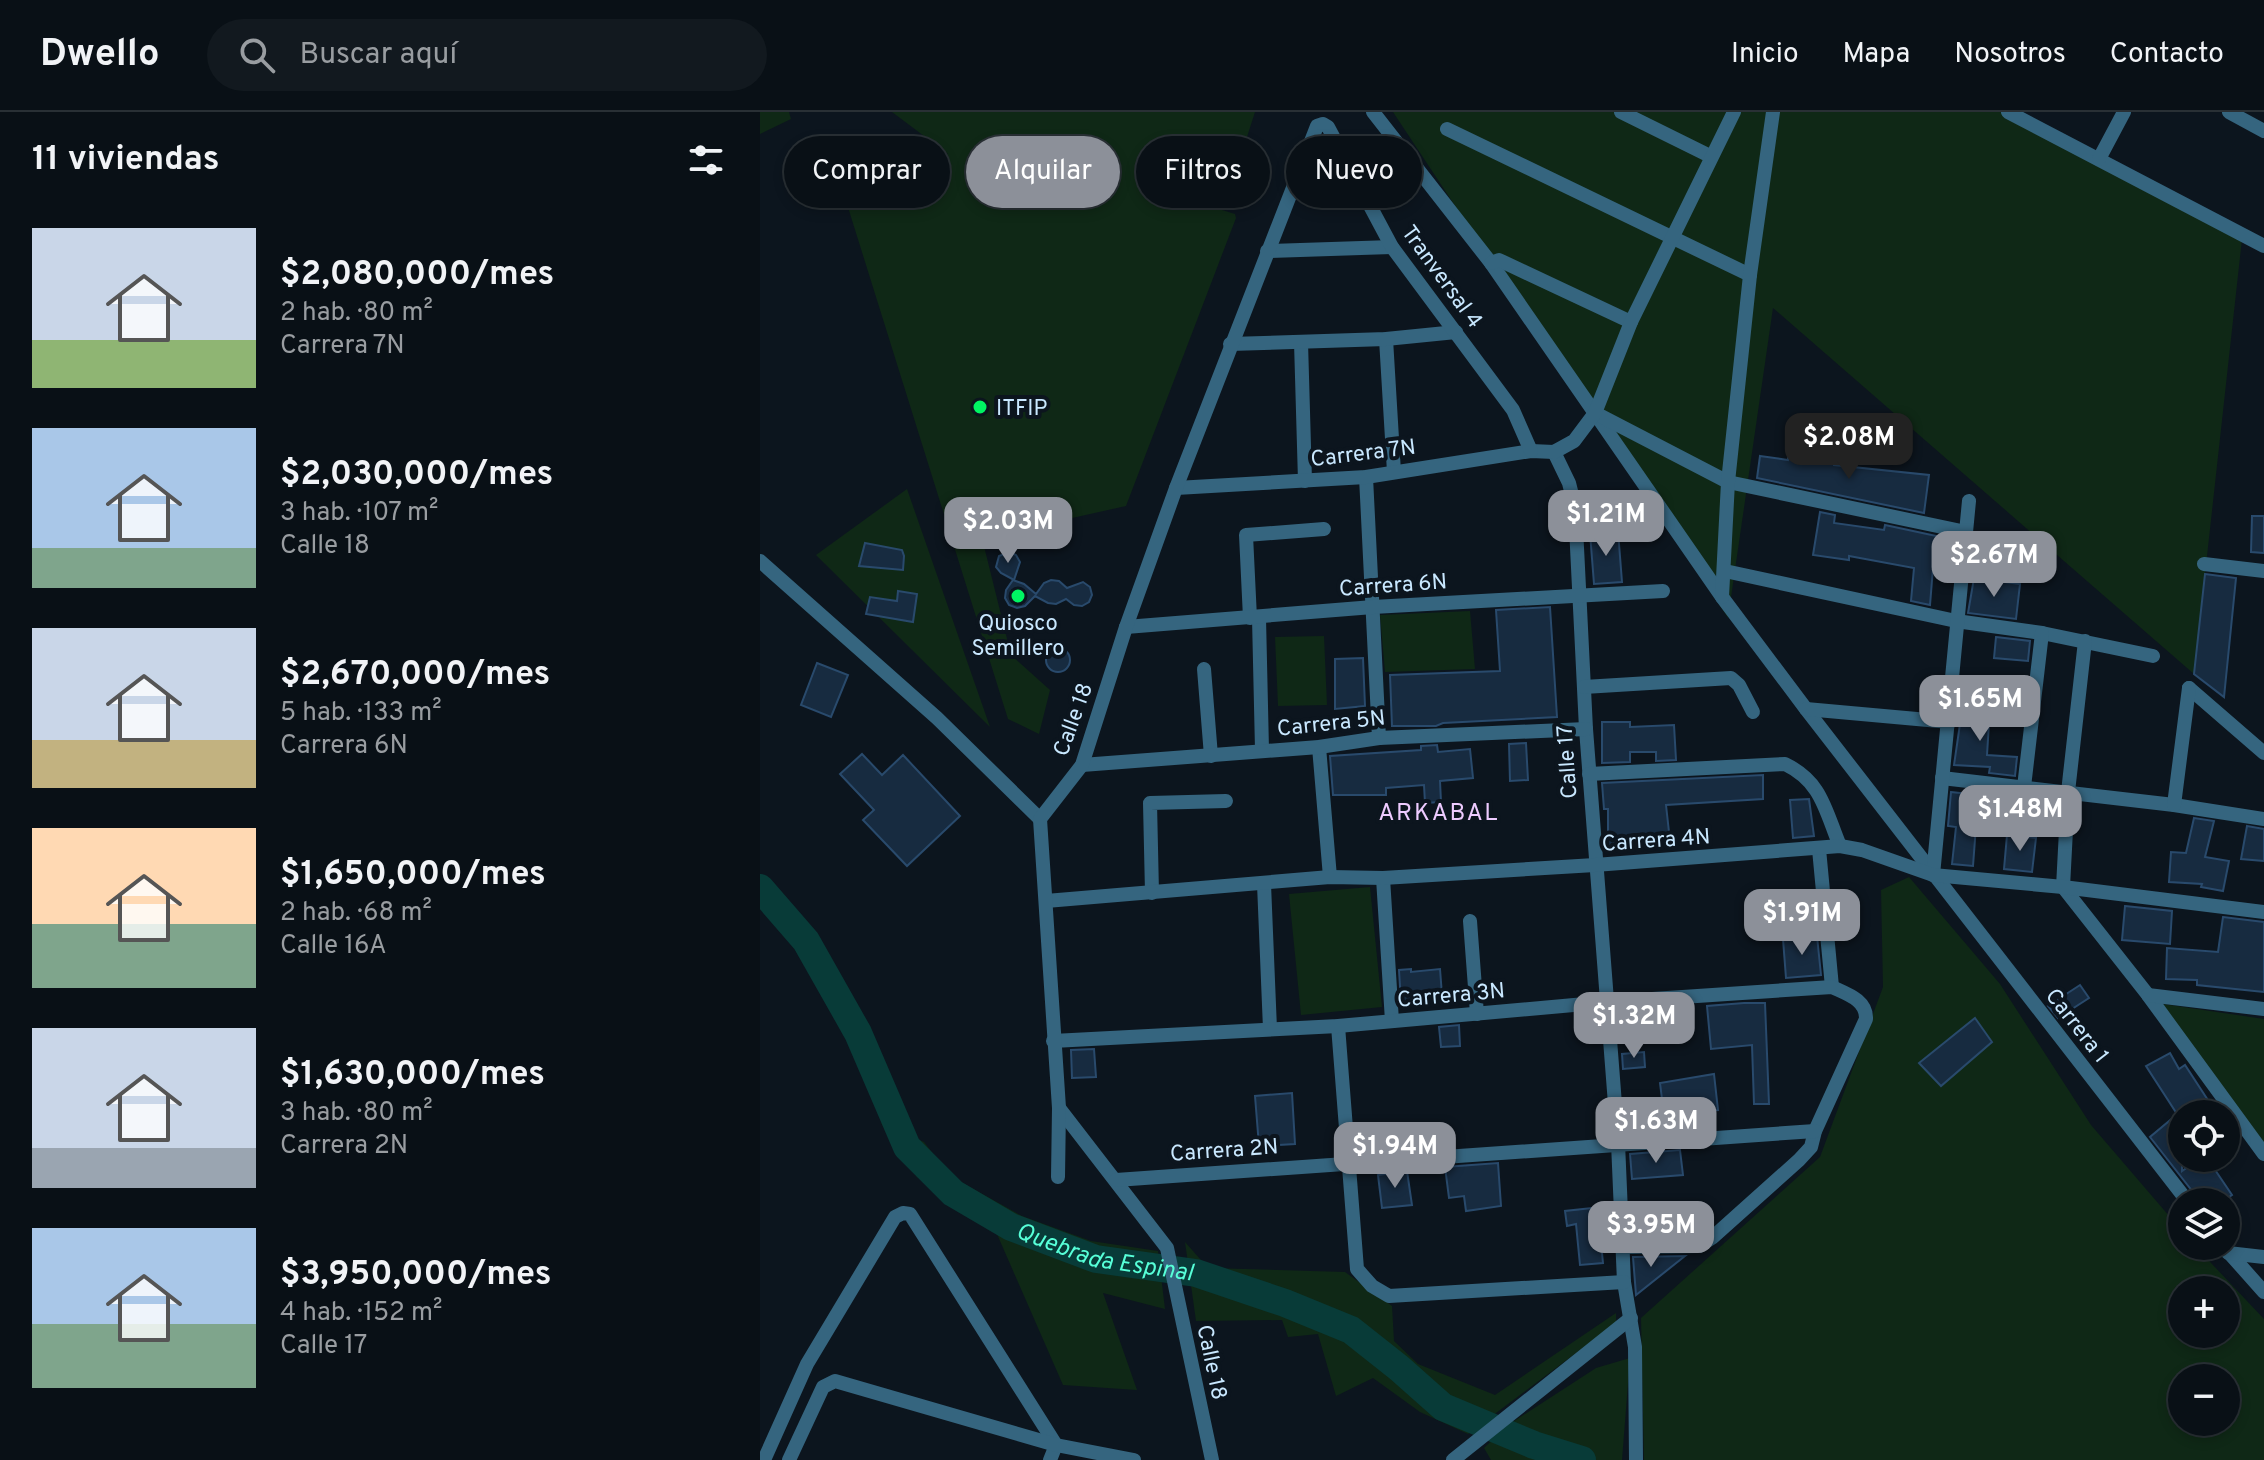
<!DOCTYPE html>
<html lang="es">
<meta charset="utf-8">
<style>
:root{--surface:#091016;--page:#12191f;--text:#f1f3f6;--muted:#999da1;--line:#293035;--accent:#8c9099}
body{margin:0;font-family:Overpass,sans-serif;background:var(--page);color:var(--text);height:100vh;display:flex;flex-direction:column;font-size:30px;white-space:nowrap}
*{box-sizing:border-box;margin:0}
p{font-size:26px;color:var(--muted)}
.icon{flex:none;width:44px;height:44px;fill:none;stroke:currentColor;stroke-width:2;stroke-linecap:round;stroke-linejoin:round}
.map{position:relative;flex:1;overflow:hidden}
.sheet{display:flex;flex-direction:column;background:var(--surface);width:760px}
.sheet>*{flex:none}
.hud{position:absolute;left:24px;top:24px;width:760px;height:72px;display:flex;gap:16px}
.tools{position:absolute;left:1408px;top:988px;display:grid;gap:16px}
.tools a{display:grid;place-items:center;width:72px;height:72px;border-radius:50%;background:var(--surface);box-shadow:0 4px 12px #0003,0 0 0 2px var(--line);font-size:40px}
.price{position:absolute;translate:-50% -68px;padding:0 18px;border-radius:16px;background:var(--accent);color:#fff;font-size:26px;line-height:52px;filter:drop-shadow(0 2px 4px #0008)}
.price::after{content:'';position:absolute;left:50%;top:48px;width:24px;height:18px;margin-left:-12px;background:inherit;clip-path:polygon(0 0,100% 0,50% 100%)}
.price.current{background:#222;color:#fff}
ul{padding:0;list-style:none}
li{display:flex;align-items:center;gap:24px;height:200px;padding:0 32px}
li span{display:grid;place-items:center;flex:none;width:224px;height:160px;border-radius:0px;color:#555}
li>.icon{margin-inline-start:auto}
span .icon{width:96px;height:96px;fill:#fffc;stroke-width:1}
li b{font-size:34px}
h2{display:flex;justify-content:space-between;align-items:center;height:96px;padding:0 32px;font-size:34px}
.chip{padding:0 28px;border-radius:36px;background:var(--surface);box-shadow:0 4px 12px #0003,0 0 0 2px var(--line);font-size:28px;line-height:72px}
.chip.current{background:var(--accent);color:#fff}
header{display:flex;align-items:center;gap:48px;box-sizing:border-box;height:112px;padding:0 40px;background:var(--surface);border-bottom:2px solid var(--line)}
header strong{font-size:38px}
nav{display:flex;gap:44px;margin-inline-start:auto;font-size:28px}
.search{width:560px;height:72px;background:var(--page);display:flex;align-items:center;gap:20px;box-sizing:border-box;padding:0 28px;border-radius:44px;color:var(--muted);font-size:30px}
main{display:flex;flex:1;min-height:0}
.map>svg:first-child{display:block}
.green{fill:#0f2816;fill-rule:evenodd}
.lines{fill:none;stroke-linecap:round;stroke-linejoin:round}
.river{stroke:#083b38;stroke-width:28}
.building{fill:#172b40;stroke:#294a6c;stroke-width:2}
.street{stroke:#35657f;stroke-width:14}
.poi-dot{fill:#00f463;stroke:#0c151e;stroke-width:3}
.labels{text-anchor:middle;stroke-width:8;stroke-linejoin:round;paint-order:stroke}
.street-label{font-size:22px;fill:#c9e8ff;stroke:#0c151e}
.poi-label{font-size:22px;fill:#c9e8ff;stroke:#0c151e;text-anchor:start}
.neighbourhood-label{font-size:24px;letter-spacing:2px;fill:#eecbff;stroke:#0c151e}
.water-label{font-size:24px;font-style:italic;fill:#57ffd8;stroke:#0c151e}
</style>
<header>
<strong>Dwello</strong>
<div class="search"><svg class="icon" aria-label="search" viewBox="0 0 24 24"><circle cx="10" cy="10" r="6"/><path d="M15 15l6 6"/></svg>Buscar aquí</div>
<nav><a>Inicio</a><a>Mapa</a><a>Nosotros</a><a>Contacto</a></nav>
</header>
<main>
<section class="sheet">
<h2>11 viviendas<svg class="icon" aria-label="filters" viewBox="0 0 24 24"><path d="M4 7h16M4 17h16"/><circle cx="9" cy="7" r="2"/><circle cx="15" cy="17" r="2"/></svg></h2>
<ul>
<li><span style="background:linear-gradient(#c9d6e8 70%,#8fb573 0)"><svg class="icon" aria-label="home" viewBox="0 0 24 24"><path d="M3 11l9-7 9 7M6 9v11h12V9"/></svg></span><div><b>$2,080,000/mes</b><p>2 hab. · 80 m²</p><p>Carrera 7N</p></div></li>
<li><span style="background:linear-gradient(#a9c7e8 75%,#7fa58c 0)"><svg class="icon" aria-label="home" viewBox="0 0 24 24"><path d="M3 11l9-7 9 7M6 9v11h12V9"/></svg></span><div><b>$2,030,000/mes</b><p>3 hab. · 107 m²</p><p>Calle 18</p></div></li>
<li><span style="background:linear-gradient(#c9d6e8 70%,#c2b280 0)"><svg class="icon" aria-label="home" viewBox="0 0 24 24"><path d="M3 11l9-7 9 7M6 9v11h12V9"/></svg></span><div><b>$2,670,000/mes</b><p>5 hab. · 133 m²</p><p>Carrera 6N</p></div></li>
<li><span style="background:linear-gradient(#ffd9b3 60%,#7fa58c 0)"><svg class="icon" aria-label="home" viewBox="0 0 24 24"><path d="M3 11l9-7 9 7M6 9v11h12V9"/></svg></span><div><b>$1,650,000/mes</b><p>2 hab. · 68 m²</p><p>Calle 16A</p></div></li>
<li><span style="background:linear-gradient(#c9d6e8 75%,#9aa5b1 0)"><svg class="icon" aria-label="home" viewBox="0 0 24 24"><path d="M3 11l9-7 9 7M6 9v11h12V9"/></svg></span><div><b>$1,630,000/mes</b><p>3 hab. · 80 m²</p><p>Carrera 2N</p></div></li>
<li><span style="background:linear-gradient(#a9c7e8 60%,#7fa58c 0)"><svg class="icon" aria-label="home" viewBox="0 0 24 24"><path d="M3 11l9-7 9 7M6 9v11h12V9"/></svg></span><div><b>$3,950,000/mes</b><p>4 hab. · 152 m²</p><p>Calle 17</p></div></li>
</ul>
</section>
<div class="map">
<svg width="1504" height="1348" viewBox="0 0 1504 1348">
<rect width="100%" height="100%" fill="#0c151e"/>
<g class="green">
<path d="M0,0h29l2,7 -31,15z"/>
<path d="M132,0h363l-17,53 -27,18 27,8 -16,19 13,4 1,4 -110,288 -144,32 29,117 39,35 -11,44 -31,-15 -182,-582 86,19 36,-2z"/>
<path d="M633,0h620l230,118 -49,444 -421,-366 -45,310z"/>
<path d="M147,377l83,238 -174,-172z"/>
<path d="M710,499l5,58 -90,3 -5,-57z"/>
<path d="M564,524l3,69 -49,1 -3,-69z"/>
<path d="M1149,765l91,107 91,141 91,106v15h13l69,73v141h-620l-3,-142 179,-161 63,-170 -2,-97zM1422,1178h44v44h-44zM1422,1266h44v44h-44z"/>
<path d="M610,775l12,120 -81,8 -12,-121z"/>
<path d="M1396,891l108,16v126z"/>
<path d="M121,1011l43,19 26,34 72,40 69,25 67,10 7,58 -62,-16 34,97 -74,-5 -70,-160 -76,-48z"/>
<path d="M425,1130l23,26 137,4 47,34 2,35 24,23 77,31 121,-82v10l-148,111 -48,-22 -47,-34 -37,18 -18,-62 -30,3 -6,-17 -86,1z"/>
<path d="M870,1246l-8,102h-131l-7,-12 24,-23 88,-57z"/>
</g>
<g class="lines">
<path class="river" id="s1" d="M0,776l46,53 52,92 49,114 46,46 58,34 85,32 100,14 89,30 66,27 48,38 44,39 91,38 48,15"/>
</g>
<g class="building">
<path d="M1000,344l28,4v-2l46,2v5l95,10 -5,38 -167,-35z"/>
<path d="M1060,400l15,3 -1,8 50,7 1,-5 70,15 -3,31 -19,-3 -3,37 -19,-4 3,-33 -65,-12v4l-36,-5z"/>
<path d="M1492,404h12v37l-13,-1z"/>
<path d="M858,419l4,51 -28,2 -4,-51z"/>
<path d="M105,431l37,7 2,6 -1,14 -44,-4z"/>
<path d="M249,440l7,3 4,7 -6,18 -13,-7 -5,-6 3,-11z"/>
<path d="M1445,462l31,4 -12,119 -30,-23z"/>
<path d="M1214,466l46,6 -4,35 -48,-6z"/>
<path d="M253,468l11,4 12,10 8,-11 7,-3 8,1 8,7 16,-6 7,5 2,8 -3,7 -7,4 -8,-1 -8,-6 -10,5 -8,-1 -13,-7 -10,10 -8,2 -8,-3 -4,-7 1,-8z"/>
<path d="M138,479l19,3 -4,28 -47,-8 4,-17 27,4z"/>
<path d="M790,495l7,110 -114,6 -7,3h-44l-2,-51 110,-4 -4,-61z"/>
<path d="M1236,525l34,4 -2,20 -34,-3z"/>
<circle cx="298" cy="548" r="12"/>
<path d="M603,546l2,48 -30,3v-50z"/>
<path d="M57,551l31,12 -17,42 -30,-12z"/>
<path d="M1199,594l34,2 -1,15h-3l-2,32 30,2 -2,19 -26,-3 1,-6 -36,-2 6,-41z"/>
<path d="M842,610h28v5l44,-2 2,35 -20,1v-9h-26v10l-28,1z"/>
<path d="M766,631l2,37 -18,1 -1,-37z"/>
<path d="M677,633l1,7 32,-3 3,29 -33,3 1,21 -16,1 -1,-18 -38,3v7h-53l-3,-39 91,-6v-4z"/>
<path d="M102,642l20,21 21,-20 57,61 -53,50 -44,-46 11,-10 -34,-36z"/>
<path d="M1003,663v24l-97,6 4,36 -62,4v-36h-4l-2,-26z"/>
<path d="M1191,680l45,5 -2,30 -18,-1 -3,40 -21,-2 4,-37 -8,-1z"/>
<path d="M1049,687l5,37 -21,2 -3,-38z"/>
<path d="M1434,706l20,3 -9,36 24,4 -6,30 -22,-4 1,-3 -33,-2 2,-30 15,1z"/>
<path d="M1487,714l17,3v32l-23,-2z"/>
<path d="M1247,723l29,3 -4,34 -28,-3z"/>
<path d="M1365,794l47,5 -2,33 -48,-4z"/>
<path d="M1463,805l41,5v70l-67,-7v-5l-31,-1 1,-31 51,4z"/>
<path d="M1057,824l4,39 -35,3 -3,-39z"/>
<path d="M651,857v3l29,-3 2,26 -30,3 1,4 -12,1 -2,-33z"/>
<path d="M1320,873l9,13 -31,20 -10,-12z"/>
<path d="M984,891h21l4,101h-15l-2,-59 -41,4 -4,-43z"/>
<path d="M1215,906l17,24 -51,44 -22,-23z"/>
<path d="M699,913l1,21 -19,1 -2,-20z"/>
<path d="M334,937l2,28 -24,1 -1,-28z"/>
<path d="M884,940l1,15 -22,2 -1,-15z"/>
<path d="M1410,941l9,16 6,-4 32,49h-40l-31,-48z"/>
<path d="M954,962l4,36 -54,5 -4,-32z"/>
<path d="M532,981l3,51 -36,2 -4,-50z"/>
<path d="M1414,1005l8,10v44l19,-13h6l25,37 -10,7h-24l-2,-6 -46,-59z"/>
<path d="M920,1038l3,25 -51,4 -2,-25z"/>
<path d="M738,1051l3,43 -35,5 -2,-15 -15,2 -4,-31z"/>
<path d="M647,1059l5,34 -30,3 -4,-33z"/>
<path d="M841,1095l2,14 -4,1 4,41 -23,2 -4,-41 -9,2 -2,-15z"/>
<path d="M925,1144l-49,39 -3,-38z"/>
</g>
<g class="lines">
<g class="street">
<path d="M613,0l118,151 231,334 84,112 382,493"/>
<path d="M861,0l89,44"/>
<path d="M1248,0l256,134"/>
<path d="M1469,0l35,19"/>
<path d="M687,17l303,146"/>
<path d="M1339,47l25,-47"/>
<path d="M507,139l125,-4"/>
<path d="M731,151l8,-3 132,62"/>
<path d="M626,227l8,133"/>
<path d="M541,230l4,139"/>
<path d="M470,232l156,-5 70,-7"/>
<path d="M837,302l131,68 238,50"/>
<path d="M794,340l15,31 6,24 11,222 32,414 6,139 11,65 1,113"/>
<path d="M606,365l13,261"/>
<path d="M416,376l190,-11 165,-26 23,1 20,-11 21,-28 36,-91 103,-210"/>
<path d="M0,449l177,157 103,101"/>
<path d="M1444,452l60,7"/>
<path d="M965,459l231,50 86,12 111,23"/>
<path d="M962,485l6,-115 22,-207 23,-163"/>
<path d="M490,506l-4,-83 78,-6"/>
<path d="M499,506l3,132"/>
<path d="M366,515l247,-20 290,-16"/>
<path d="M1325,529l-17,151 -5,95 85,108 116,159"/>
<path d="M444,557l7,87"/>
<path d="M824,575l147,-9 8,7 14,27"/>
<path d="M1429,576l75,65"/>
<path d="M1046,597l144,13"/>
<path d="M559,635l11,130"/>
<path d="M322,653l237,-18 60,-9 207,-9"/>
<path d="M829,662l196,-10c37,18 40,46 55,82"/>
<path d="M1182,666l232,27 90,14"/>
<path d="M1264,675l18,-154"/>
<path d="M1414,693l15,-117"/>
<path d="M1059,737l13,138"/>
<path d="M1173,763l36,-374"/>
<path d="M623,766l9,143"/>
<path d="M504,772l6,145"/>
<path d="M392,781l-2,-90 76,-2"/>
<path d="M286,789l284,-24 53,1 212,-13 245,-19 22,4 71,25 130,12 201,25"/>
<path d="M710,809l7,93"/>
<path d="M1388,883l116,14"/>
<path d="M578,914l19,243 15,17 17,10 235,-14"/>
<path d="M293,929l285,-15 269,-24 225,-15c15,7 35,13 34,32l-51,112 -4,16 -12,13 -86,77 -14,9 -76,1"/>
<path d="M299,996l108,140 45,212"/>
<path d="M298,1065l1,-69 -19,-289 42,-54 44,-138 50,-139 141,-362 6,-2 5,3 64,120 121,163 18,41"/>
<path d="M356,1068l699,-49"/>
<path d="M1463,1134l41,46"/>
<path d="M1468,1141l36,4"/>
<path d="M4,1348l43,-96 88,-147 8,-4 7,1 146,231 -6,15"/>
<path d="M29,1348l34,-73 12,-6 221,64 78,15"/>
<path d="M693,1348l178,-142"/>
</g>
</g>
<g class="poi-dot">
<circle cx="220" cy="295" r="8"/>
<circle cx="258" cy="484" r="8"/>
</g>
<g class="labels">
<g class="street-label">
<text transform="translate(683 164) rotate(54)" y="8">Tranversal 4</text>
<text transform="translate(603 340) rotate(-7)" y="8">Carrera 7N</text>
<text transform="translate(633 472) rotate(-4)" y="8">Carrera 6N</text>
<text transform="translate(312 607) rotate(-70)" y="8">Calle 18</text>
<text transform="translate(571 610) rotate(-6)" y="8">Carrera 5N</text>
<text transform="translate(806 650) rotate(-94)" y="8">Calle 17</text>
<text transform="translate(896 727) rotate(-4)" y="8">Carrera 4N</text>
<text transform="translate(691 882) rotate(-5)" y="8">Carrera 3N</text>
<text transform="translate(1318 913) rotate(52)" y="8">Carrera 1</text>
<text transform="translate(464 1037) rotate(-4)" y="8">Carrera 2N</text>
<text transform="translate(453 1250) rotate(78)" y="8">Calle 18</text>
</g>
<g class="poi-label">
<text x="236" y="303">ITFIP</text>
<text x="258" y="518" text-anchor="middle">Quiosco<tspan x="258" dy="25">Semillero</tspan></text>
</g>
<g class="neighbourhood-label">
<text x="679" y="708">ARKABAL</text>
</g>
<g class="water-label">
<text dy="8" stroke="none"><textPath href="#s1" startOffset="530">Quebrada Espinal</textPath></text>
</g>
</g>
</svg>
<div class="tools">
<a><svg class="icon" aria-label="locate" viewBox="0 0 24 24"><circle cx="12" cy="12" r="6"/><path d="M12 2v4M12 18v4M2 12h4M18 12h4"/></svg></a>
<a><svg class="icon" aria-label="layers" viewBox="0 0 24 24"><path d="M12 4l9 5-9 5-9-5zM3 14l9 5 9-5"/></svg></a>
<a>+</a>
<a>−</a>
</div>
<b class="price current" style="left:1089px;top:369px">$2.08M</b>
<b class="price" style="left:846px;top:446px">$1.21M</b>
<b class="price" style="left:248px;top:453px">$2.03M</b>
<b class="price" style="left:1234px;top:487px">$2.67M</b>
<b class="price" style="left:1220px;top:631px">$1.65M</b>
<b class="price" style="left:1260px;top:741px">$1.48M</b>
<b class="price" style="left:1042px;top:845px">$1.91M</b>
<b class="price" style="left:874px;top:948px">$1.32M</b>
<b class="price" style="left:896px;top:1053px">$1.63M</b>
<b class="price" style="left:635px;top:1078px">$1.94M</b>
<b class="price" style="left:891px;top:1157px">$3.95M</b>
<div class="hud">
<a class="chip">Comprar</a>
<a class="chip current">Alquilar</a>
<a class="chip">Filtros</a>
<a class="chip">Nuevo</a>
</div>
</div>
</main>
